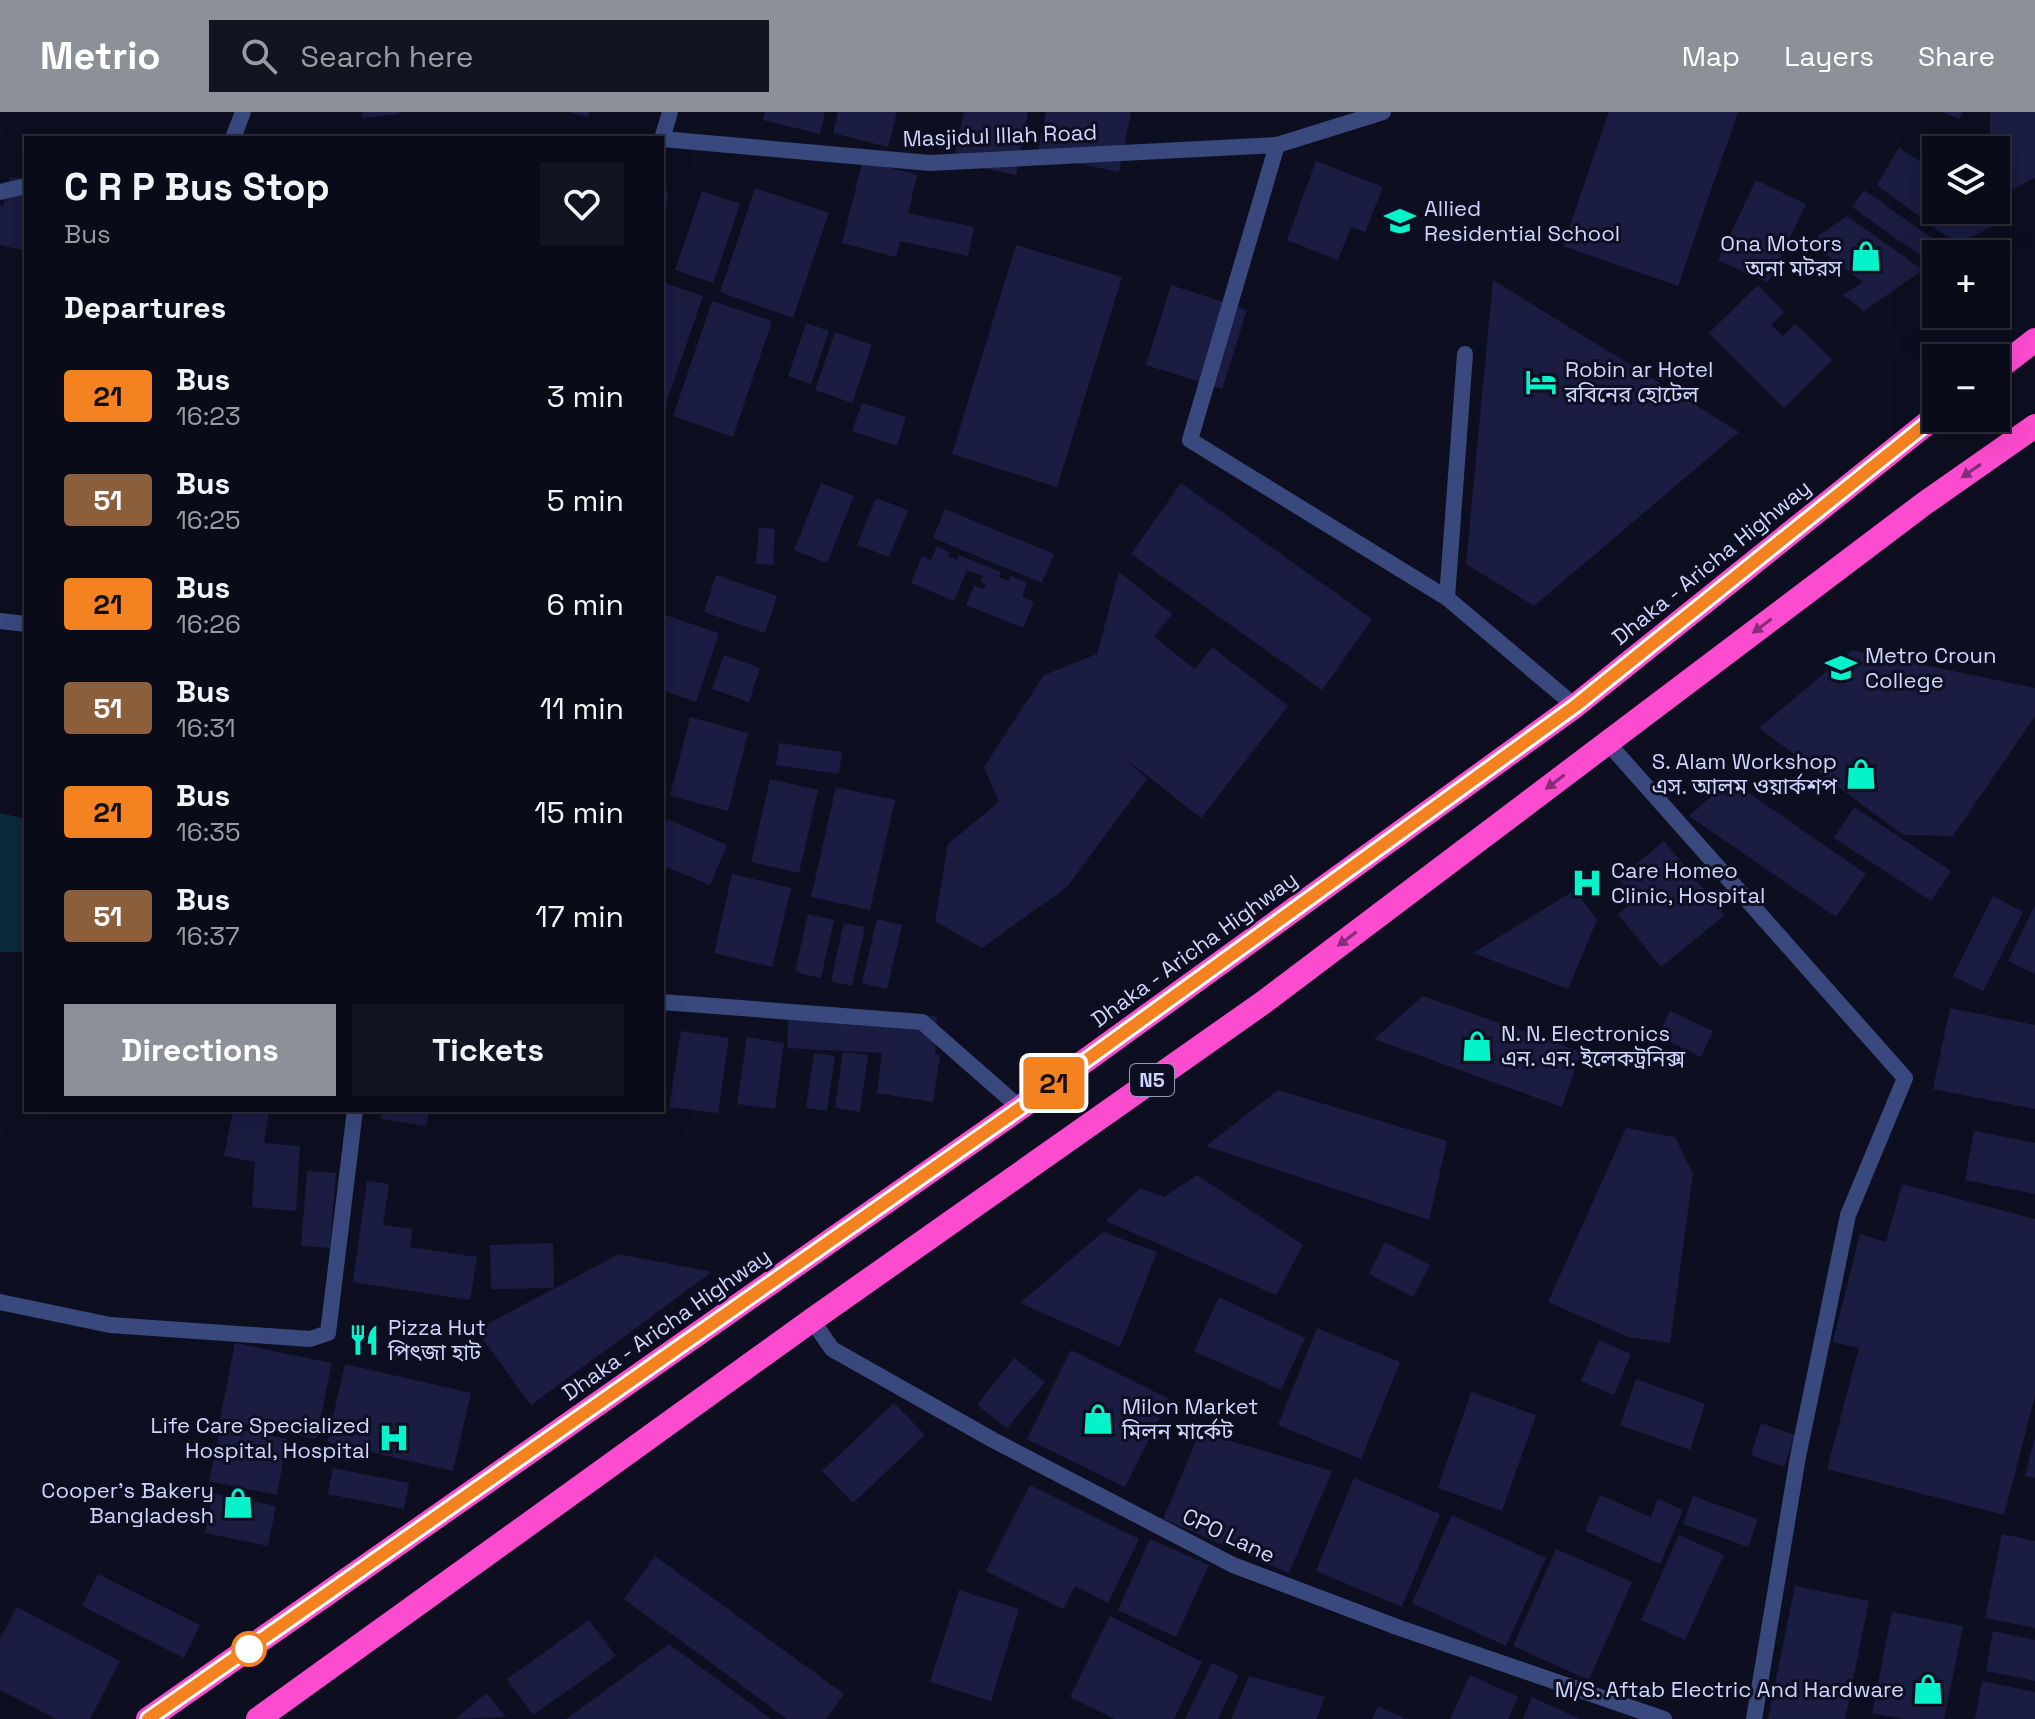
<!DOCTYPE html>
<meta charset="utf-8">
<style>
:root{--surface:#0a0b18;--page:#131421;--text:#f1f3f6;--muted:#999ba2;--line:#2a2b37;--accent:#8c9099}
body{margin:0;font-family:"Space Grotesk","Noto Sans Bengali",sans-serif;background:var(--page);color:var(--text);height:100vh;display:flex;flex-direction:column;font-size:30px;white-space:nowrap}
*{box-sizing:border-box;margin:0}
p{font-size:26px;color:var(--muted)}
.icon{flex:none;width:44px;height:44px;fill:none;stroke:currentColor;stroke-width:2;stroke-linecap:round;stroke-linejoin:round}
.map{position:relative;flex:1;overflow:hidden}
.details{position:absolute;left:24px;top:24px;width:640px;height:976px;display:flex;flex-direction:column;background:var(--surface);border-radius:0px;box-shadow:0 8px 32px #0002,0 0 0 2px var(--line)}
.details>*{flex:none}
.badge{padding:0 16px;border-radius:6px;font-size:28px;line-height:52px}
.buttons{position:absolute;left:1922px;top:24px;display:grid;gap:16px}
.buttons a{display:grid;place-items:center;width:88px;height:88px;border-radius:0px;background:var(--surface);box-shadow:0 8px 32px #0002,0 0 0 2px var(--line);font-size:40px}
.map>.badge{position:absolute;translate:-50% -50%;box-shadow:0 0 0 4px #fff}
h2{padding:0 40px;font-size:30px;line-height:72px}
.round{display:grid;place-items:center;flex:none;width:84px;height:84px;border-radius:0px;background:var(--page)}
.headline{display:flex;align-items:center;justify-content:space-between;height:136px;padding:0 40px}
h1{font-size:38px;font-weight:700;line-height:60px}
.cta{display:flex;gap:16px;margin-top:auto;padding:16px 40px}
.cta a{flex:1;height:92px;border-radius:0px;background:var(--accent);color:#fff;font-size:32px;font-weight:700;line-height:92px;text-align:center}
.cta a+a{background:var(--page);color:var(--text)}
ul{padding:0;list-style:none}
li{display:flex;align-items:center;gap:24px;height:104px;padding:0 40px}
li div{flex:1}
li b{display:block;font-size:30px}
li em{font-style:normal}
li .badge{min-width:88px;font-weight:700;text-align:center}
header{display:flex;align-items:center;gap:48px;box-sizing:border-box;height:112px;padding:0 40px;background:var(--accent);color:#fff}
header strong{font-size:38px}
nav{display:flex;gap:44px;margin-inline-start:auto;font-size:28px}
.search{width:560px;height:72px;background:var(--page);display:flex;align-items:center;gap:20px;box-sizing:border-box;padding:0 28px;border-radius:0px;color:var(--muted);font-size:30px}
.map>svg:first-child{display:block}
.water{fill:#0a2a3c}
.building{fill:#1a1c41}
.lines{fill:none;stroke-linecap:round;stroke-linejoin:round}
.lane{stroke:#39497e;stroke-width:16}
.street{stroke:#39497e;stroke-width:16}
.highway{stroke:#fc4bcf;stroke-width:24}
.oneway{fill:#842d78}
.line-casing{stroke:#fff;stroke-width:18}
.line{stroke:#f58220;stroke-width:12}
.stop-dot{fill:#fff;stroke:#f58220;stroke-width:4}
.labels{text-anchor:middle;stroke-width:6;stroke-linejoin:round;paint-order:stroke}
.shield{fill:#0d0f20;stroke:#939abb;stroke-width:2}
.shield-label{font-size:20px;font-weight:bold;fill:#cdd5fe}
.street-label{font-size:22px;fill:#cdd5fe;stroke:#0d0f20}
.poi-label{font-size:22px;fill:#cdd5fe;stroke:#0d0f20;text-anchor:start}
</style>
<header>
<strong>Metrio</strong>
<div class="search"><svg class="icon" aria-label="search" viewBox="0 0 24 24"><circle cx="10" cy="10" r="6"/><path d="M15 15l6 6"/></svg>Search here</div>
<nav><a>Map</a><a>Layers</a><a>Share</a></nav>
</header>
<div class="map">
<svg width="2035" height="1607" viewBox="0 0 2035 1607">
<rect width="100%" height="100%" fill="#0d0f20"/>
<polygon class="water" points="0,701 26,707 26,840 0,840"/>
<g class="building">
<polygon points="363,0 399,0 399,2 362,6"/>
<polygon points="568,0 589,0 589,5"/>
<polygon points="765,0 825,0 820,22 763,8"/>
<polygon points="838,0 897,0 888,35 833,21"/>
<polygon points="964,0 1028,0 1016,63 953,50"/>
<polygon points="1046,0 1131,0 1119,60 1037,43"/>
<polygon points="1609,0 1738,0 1678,174 1563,134"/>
<polygon points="1942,0 1963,0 1959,7"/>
<polygon points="1990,0 2035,0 2035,66 1996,86 1996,38 1990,38"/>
<polygon points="1899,35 1936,61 1936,98 1988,98 2003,109 1957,132 1877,73"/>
<polygon points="863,48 917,63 908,101 974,115 968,144 900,129 896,145 842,131"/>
<polygon points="1316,49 1383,75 1365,120 1351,115 1338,148 1287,128"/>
<polygon points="10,65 26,68 26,120 22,138 0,133 0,93 3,94"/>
<polygon points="1756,68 1806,92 1768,171 1718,148"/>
<polygon points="755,76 829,101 793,206 720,180"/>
<polygon points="1864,78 1950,139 1948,142 1936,142 1936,155 1852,95"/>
<polygon points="662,79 668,79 664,111 662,111"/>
<polygon points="702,79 740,92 713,171 675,158"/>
<polygon points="1847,104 1923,158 1864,199 1843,183 1863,170 1809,130"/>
<polygon points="1016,133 1122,165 1057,375 952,342"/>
<polygon points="1493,168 1739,320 1534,494 1466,452"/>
<polygon points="662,170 703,184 663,301 662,301"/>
<polygon points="1171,173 1247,198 1222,277 1146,253"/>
<polygon points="1758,173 1784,200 1771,213 1783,224 1795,211 1832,248 1784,296 1709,221"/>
<polygon points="712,189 772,209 733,325 673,304"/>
<polygon points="806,211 829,219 811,272 788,264"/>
<polygon points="835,220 872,233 852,291 815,278"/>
<polygon points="862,291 906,305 897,334 852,319"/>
<polygon points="821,371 854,384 827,451 794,438"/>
<polygon points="1181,371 1372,507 1322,578 1131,442"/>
<polygon points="876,386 908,398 889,445 857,433"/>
<polygon points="945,397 1054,442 1042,471 933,426"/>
<polygon points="759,415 775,417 773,453 756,452"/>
<polygon points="937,434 949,440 948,444 957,448 959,443 1001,460 999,465 1009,469 1011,464 1027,471 1022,484 1034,490 1023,516 966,493 974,473 983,477 986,472 980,470 983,464 967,458 954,489 911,471 922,444 931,448"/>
<polygon points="1119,460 1172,502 1154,525 1195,557 1212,535 1288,594 1201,706 1122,644 1147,667 1067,775 982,836 935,809 948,732 999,690 984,655 1044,563 1097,542"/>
<polygon points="716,463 777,484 765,521 704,500"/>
<polygon points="662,502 719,521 696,590 662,578"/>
<polygon points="1852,538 2035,576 2035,604 1953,724 1903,723 1759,616"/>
<polygon points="724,543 760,556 749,590 712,577"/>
<polygon points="690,605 748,621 728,699 670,684"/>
<polygon points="779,631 842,640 839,662 776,653"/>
<polygon points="770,667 818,678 799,761 751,750"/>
<polygon points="1730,668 1866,762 1836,805 1689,704"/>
<polygon points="836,675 895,688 870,798 811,785"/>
<polygon points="1854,695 1951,759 1931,789 1834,726"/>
<polygon points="668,707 727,733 710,773 662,753 662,722"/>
<polygon points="1664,729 1725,803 1661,855 1618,802 1635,788 1618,767"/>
<polygon points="732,762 791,776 772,855 714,841"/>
<polygon points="1575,778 1597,808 1568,877 1473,841"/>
<polygon points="1993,784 2023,800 1983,879 1953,864"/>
<polygon points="2035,793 2035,862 2008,849"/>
<polygon points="808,802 834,808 821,866 795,860"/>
<polygon points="877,807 902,813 887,877 862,871"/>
<polygon points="844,811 865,815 852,874 831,869"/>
<polygon points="1423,884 1581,940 1562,995 1374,927"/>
<polygon points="789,895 937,904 935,942 940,943 933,990 877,981 882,941 787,936"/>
<polygon points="1950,896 2035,913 2035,997 1933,977"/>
<polygon points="1670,899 1713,919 1701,945 1658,924"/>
<polygon points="681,919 729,926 718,1001 669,995"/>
<polygon points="747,925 784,931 775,997 737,992"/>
<polygon points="843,940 868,943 860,1000 835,996"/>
<polygon points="814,941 835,944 827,999 806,996"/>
<polygon points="1278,978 1447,1029 1429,1108 1206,1034"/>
<polygon points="233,998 269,1002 264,1031 300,1034 296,1099 252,1095 255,1050 224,1044"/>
<polygon points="382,998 429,998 426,1014 381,1007"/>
<polygon points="1626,1016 1675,1025 1693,1062 1670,1231 1628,1225 1548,1190"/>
<polygon points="1974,1019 2035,1031 2035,1082 1965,1068"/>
<polygon points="307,1059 336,1061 330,1136 301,1134"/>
<polygon points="1197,1063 1303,1133 1276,1183 1106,1109 1140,1076 1164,1085"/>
<polygon points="367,1069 389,1072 383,1113 412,1117 410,1135 477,1145 470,1188 353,1170"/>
<polygon points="1902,1072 2035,1107 2035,1284 2004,1403 1827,1357 1859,1236 1833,1230 1860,1122 1886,1130"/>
<polygon points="1103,1120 1157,1140 1120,1235 1020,1191"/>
<polygon points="1385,1130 1430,1153 1413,1185 1369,1162"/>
<polygon points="553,1131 554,1176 491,1177 490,1133"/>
<polygon points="619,1142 712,1160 531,1293 476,1218"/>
<polygon points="1219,1185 1305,1226 1281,1278 1194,1239"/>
<polygon points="1317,1216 1400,1250 1361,1347 1278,1313"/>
<polygon points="1599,1228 1631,1242 1614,1283 1581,1269"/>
<polygon points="235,1231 332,1251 316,1327 220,1307"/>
<polygon points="1071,1238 1169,1287 1125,1375 1027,1327"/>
<polygon points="1014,1246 1045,1270 1007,1316 977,1293"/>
<polygon points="345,1252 471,1281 453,1359 327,1330"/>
<polygon points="1636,1267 1705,1292 1690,1338 1620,1313"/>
<polygon points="1471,1280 1536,1303 1502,1399 1438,1376"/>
<polygon points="894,1291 925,1323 853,1391 822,1359"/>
<polygon points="1761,1311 1795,1323 1784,1355 1751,1343"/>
<polygon points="221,1314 287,1327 277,1383 209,1369"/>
<polygon points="1200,1320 1332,1359 1289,1461 1163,1407"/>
<polygon points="2034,1328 2035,1328 2035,1366 2025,1364"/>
<polygon points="333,1356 409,1371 404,1397 328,1382"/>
<polygon points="1354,1366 1440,1402 1402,1495 1316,1459"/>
<polygon points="1030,1373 1139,1427 1108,1491 1075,1474 1063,1497 986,1459"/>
<polygon points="213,1381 276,1394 268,1434 205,1421"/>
<polygon points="1600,1383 1651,1405 1658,1387 1683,1398 1660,1452 1585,1419"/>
<polygon points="1693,1384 1758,1407 1748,1435 1683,1412"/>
<polygon points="1452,1403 1546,1446 1506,1534 1412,1491"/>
<polygon points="2002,1422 2035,1429 2035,1516 1985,1506"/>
<polygon points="1679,1423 1724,1443 1685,1528 1641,1508"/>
<polygon points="1150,1427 1209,1453 1176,1525 1118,1498"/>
<polygon points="1556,1437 1632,1470 1589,1568 1513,1534"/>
<polygon points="655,1444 844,1582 826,1607 787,1607 624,1487"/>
<polygon points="98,1462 200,1513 184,1546 82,1494"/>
<polygon points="1795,1474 1869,1489 1845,1607 1768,1607"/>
<polygon points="959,1478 1019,1497 991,1589 930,1570"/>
<polygon points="17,1495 120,1549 90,1607 56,1607 0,1578 0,1527"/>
<polygon points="1892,1500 1963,1514 1944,1607 1904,1607 1872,1601"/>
<polygon points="1110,1504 1202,1550 1174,1607 1115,1607 1070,1585"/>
<polygon points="589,1508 616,1544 533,1603 507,1567"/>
<polygon points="1993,1519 2035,1528 2035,1569 1986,1559"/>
<polygon points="669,1532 771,1607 566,1607"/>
<polygon points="1212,1551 1239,1563 1218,1607 1185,1607"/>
<polygon points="1470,1563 1518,1585 1508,1607 1450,1607"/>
<polygon points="1249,1564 1325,1585 1316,1607 1231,1607"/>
<polygon points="1982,1569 2035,1580 2035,1607 1975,1607"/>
<polygon points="486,1581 506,1605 456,1607"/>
<polygon points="1532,1585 1580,1607 1523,1607"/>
<polygon points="1378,1594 1406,1607 1372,1607"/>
</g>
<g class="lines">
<g class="lane">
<polyline points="1277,33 1190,328 1447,486"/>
<polyline points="1465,242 1447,486 1575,594"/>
</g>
<g class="street">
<polyline points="233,26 243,0"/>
<polyline points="662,27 930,51 1277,33 1383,0"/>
<polyline points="662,27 670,0"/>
<polyline points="0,80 26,74"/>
<polyline points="0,509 26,512"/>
<polyline points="1607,630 1905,966 1848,1103 1798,1345 1754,1607"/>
<polyline points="662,890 922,910 1020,996"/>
<polyline points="0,1190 110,1213 310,1227 328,1221 355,998"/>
<polyline points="812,1208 832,1237 993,1328 1233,1453 1397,1515 1664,1607"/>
</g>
<g class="highway">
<polyline points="1996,258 2035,228"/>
<polyline points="148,1607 1020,996 1575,594 1936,304"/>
<polyline points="258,1607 812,1208 1264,890 1925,391 2035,314"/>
</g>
</g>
<defs><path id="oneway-solid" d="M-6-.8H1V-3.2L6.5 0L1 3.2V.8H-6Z" transform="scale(2)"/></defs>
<g class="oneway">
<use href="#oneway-solid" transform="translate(1971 359) rotate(145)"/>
<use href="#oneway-solid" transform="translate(1762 514) rotate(143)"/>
<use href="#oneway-solid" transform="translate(1555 670) rotate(143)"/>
<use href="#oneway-solid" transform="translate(1347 827) rotate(143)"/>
</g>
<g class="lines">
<defs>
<polyline id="line" points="148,1607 1020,996 1575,594 1936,304"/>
</defs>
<use href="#line" class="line-casing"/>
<use href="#line" class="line"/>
</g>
<defs>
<symbol id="school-bare" viewBox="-9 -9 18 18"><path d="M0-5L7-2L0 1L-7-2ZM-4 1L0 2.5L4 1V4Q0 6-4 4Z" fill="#05f3cb" stroke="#0d0f20" stroke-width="2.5" paint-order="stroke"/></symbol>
<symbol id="shop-bare" viewBox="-9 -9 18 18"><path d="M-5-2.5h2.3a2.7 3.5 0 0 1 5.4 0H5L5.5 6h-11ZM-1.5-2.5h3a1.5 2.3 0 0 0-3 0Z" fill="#05f3cb" stroke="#0d0f20" stroke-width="2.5" paint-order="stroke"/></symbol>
<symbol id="hotel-bare" viewBox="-9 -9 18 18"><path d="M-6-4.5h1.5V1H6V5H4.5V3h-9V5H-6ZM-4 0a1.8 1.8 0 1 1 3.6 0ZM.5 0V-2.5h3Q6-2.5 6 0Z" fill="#05f3cb" stroke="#0d0f20" stroke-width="2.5" paint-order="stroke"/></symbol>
<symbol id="hospital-bare" viewBox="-9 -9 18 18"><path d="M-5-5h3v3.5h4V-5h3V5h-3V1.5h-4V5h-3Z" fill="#05f3cb" stroke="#0d0f20" stroke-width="2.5" paint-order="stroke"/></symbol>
<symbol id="restaurant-bare" viewBox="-9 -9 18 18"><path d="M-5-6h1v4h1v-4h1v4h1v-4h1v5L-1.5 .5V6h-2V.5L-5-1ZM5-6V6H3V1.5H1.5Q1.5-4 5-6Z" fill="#05f3cb" stroke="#0d0f20" stroke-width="2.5" paint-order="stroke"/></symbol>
</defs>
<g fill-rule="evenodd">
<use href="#school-bare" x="1378" y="87" width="44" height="44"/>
<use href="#shop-bare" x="1844" y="122" width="44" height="44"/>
<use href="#hotel-bare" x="1519" y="248" width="44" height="44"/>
<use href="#school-bare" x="1819" y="534" width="44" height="44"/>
<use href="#shop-bare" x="1839" y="640" width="44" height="44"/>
<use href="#hospital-bare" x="1565" y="749" width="44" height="44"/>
<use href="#shop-bare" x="1455" y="912" width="44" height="44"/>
<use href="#restaurant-bare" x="342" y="1206" width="44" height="44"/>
<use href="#shop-bare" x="1076" y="1285" width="44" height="44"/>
<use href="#hospital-bare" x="372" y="1304" width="44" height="44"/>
<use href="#shop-bare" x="216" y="1369" width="44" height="44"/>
<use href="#shop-bare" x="1906" y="1555" width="44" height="44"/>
</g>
<circle class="stop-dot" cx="249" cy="1537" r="16"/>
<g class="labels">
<rect class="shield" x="1130" y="952" width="44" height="32" rx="6"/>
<g class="shield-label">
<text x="1152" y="975">N5</text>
</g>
<g class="street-label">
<text transform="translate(1000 23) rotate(-2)" y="8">Masjidul Illah Road</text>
<text transform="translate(1711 450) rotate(-39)" y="8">Dhaka - Aricha Highway</text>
<text transform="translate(1194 837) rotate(-36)" y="8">Dhaka - Aricha Highway</text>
<text transform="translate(666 1212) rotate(-35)" y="8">Dhaka - Aricha Highway</text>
<text transform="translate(1229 1423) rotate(25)" y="8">CPO Lane</text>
</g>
<g class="poi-label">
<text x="1424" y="104">Allied<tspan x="1424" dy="25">Residential School</tspan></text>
<text x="1842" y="139" text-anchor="end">Ona Motors<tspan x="1842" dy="25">অনা মটরস</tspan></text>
<text x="1565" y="265">Robin ar Hotel<tspan x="1565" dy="25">রবিনের হোটেল</tspan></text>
<text x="1865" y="551">Metro Croun<tspan x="1865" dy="25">College</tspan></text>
<text x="1837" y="657" text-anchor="end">S. Alam Workshop<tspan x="1837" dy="25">এস. আলম ওয়ার্কশপ</tspan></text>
<text x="1611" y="766">Care Homeo<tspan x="1611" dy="25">Clinic, Hospital</tspan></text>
<text x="1501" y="929">N. N. Electronics<tspan x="1501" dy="25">এন. এন. ইলেকট্রনিক্স</tspan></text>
<text x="388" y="1223">Pizza Hut<tspan x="388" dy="25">পিৎজা হাট</tspan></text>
<text x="1122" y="1302">Milon Market<tspan x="1122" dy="25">মিলন মার্কেট</tspan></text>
<text x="370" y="1321" text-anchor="end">Life Care Specialized<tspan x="370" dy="25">Hospital, Hospital</tspan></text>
<text x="214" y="1386" text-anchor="end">Cooper's Bakery<tspan x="214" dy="25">Bangladesh</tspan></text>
<text x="1904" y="1585" text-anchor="end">M/S. Aftab Electric And Hardware</text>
</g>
</g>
</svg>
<div class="buttons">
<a><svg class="icon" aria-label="layers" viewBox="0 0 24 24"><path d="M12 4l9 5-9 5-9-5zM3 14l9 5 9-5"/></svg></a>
<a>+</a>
<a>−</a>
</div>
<b class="badge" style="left:1054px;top:971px;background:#f58220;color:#111">21</b>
<section class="details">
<div class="headline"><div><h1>C R P Bus Stop</h1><p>Bus</p></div><a class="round"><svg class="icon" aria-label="heart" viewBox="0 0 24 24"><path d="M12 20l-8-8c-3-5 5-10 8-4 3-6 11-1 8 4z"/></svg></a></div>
<h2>Departures</h2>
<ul>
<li><span class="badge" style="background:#f58220;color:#111">21</span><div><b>Bus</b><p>16:23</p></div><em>3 min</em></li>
<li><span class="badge" style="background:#8b5e3c;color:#fff">51</span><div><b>Bus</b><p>16:25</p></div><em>5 min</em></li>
<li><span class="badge" style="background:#f58220;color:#111">21</span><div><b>Bus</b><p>16:26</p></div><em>6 min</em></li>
<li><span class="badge" style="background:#8b5e3c;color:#fff">51</span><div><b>Bus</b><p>16:31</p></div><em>11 min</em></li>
<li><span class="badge" style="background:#f58220;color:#111">21</span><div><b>Bus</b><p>16:35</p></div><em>15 min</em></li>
<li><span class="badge" style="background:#8b5e3c;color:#fff">51</span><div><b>Bus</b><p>16:37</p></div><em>17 min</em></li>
</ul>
<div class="cta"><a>Directions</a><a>Tickets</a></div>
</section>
</div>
